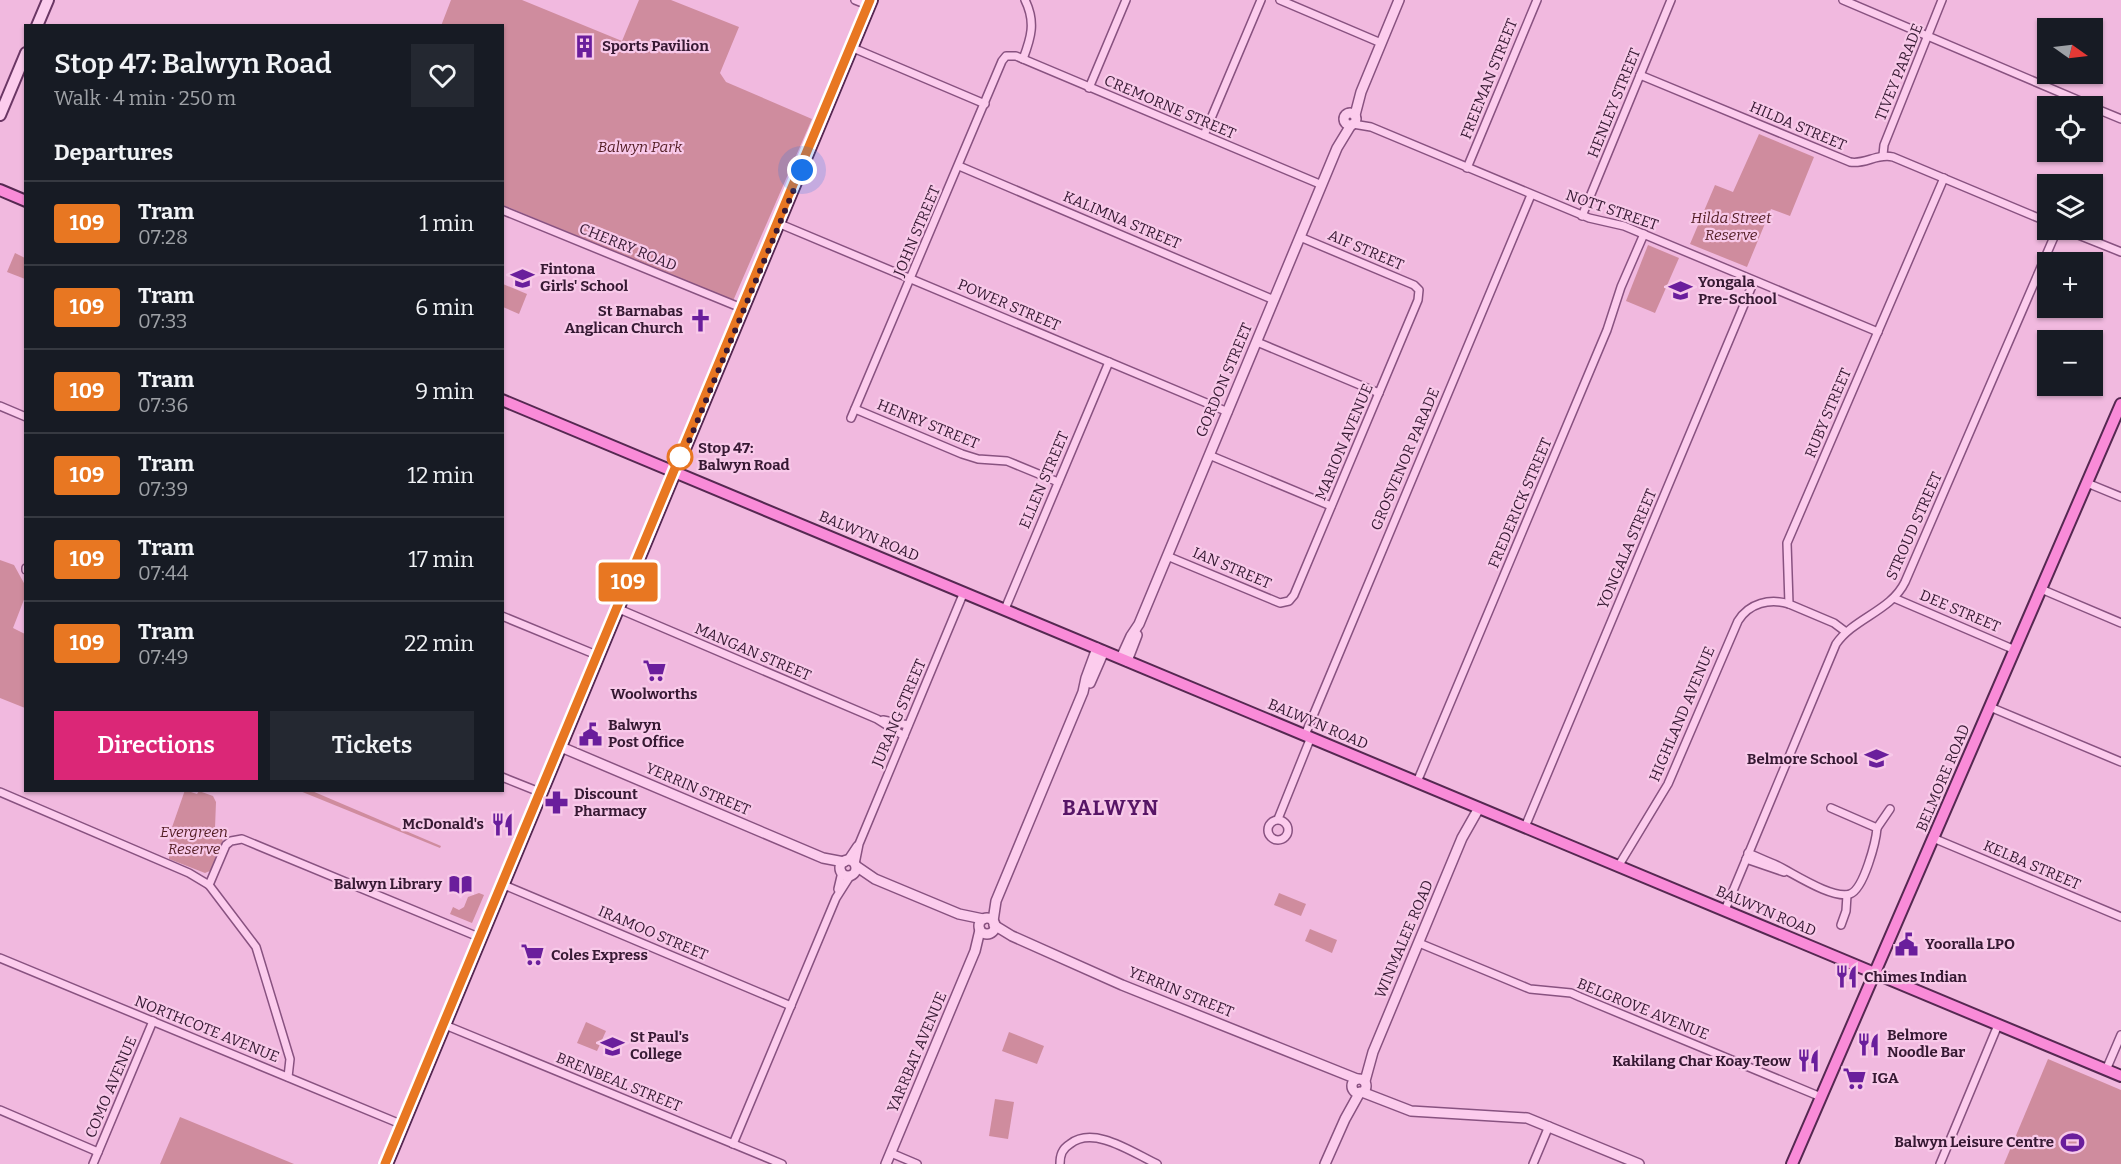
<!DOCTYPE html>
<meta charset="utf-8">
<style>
:root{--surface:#171b24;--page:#242831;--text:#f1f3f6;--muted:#9ea1a6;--line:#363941;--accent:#db2777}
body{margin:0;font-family:Bitter,serif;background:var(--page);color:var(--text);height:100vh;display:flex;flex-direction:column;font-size:22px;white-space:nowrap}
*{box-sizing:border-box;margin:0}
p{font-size:20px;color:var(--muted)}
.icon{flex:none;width:33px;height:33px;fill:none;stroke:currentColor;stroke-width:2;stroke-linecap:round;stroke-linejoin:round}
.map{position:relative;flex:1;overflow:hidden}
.panel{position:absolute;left:24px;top:24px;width:480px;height:768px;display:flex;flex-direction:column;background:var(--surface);border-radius:0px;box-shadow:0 2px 4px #0004}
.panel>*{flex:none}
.badge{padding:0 12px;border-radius:4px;font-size:21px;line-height:39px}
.needle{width:39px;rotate:104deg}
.controls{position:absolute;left:2037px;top:18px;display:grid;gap:12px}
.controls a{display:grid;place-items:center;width:66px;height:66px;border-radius:0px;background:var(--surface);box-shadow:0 2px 4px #0004;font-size:30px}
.you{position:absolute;width:30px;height:30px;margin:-15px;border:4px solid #fff;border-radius:50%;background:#1a73e8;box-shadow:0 0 0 9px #1a73e833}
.map>.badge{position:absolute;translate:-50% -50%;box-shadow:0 0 0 3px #fff}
h2{padding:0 30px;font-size:22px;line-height:54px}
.round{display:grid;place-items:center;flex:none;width:63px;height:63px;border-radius:0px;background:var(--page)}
.summary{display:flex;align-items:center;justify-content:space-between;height:102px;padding:0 30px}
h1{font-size:28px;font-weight:600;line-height:45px}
.button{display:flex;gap:12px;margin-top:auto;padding:12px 30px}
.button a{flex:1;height:69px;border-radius:0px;background:var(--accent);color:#fff;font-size:24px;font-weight:600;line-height:69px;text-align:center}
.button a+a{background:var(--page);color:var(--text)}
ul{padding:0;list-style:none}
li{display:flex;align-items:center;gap:18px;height:84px;padding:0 30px;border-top:2px solid var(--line)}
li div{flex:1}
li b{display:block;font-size:22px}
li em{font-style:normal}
li .badge{min-width:66px;font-weight:700;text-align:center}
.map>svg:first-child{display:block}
.green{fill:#cf8c9e}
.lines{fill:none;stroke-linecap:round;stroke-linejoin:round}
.minor-casing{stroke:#885280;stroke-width:10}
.tertiary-casing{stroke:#885280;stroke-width:12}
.secondary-casing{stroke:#6a3664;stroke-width:14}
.primary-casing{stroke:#552851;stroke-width:14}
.minor{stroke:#fccced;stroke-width:7}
.tertiary{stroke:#fccced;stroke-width:9}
.secondary{stroke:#fccced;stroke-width:10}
.primary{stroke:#f98bd8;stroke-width:10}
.tram{stroke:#361933;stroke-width:1.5}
.line-casing{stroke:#fff;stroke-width:14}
.line{stroke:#e87722;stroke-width:9}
.walk{stroke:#361933;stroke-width:6;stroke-dasharray:0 10.8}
.stop-dot{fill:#fff;stroke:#e87722;stroke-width:3}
.labels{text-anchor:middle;stroke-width:4.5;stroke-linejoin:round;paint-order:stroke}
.poi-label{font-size:15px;font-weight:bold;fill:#361933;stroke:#f8c9e9;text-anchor:start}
.street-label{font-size:15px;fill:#361933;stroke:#f8c9e9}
.park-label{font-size:15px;font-style:italic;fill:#541e25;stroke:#f8c9e9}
.stop-label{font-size:15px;font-weight:bold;fill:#361933;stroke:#f8c9e9;text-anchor:start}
.district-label{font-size:21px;font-weight:bold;letter-spacing:1.5px;fill:#571566;stroke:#f8c9e9}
</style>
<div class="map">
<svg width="2121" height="1164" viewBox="0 0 2121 1164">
<rect width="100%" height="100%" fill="#f1b9df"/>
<g class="green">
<polygon points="451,0 522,0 622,41 639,0 671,0 739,27 720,73 726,82 812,119 733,301 503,205 502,26 441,26"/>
<polygon points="1759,134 1814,157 1790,216 1771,209 1747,267 1690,244 1715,185 1733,192"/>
<polygon points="1648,245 1679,258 1655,313 1626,301"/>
<polygon points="15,253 25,258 25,279 7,272"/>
<polygon points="503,284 527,294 519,314 503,307"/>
<polygon points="0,560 14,565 25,585 25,597 13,628 25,634 25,708 0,698"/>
<polygon points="185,790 197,794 199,791 213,796 216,802 215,828 223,841 210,871 205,873 169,859 170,833"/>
<polygon points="300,791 312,791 441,846 440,848"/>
<polygon points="479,893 484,895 472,923 450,914 453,907 459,910 464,907 468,897"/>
<polygon points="1279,893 1306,904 1301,916 1274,905"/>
<polygon points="1310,929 1337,940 1332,953 1305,941"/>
<polygon points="586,1022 606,1031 597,1051 577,1043"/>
<polygon points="1009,1032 1044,1046 1037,1064 1002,1051"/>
<polygon points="2048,1059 2121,1090 2121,1164 2004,1164"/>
<polygon points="995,1099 1014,1102 1008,1139 989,1136"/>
<polygon points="180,1117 294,1164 160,1164"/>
</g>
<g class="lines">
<defs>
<g id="minor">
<polyline points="855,0 870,6"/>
<polyline points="1280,0 1381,43"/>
<polyline points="1843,0 2092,106"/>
<polyline points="853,48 985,104"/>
<path d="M1023 59C1031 38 1036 22 1025 0"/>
<path d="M1640 75 1850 162C1865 165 1877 153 1893 157L2048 222"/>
<polyline points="1089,88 1126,0"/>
<polyline points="2092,107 2121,119"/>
<polyline points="1353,124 1371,127 1589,218 1624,226 1878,332"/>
<polyline points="1204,135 1261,0"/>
<polyline points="1883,155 1884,145 1942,0"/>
<polyline points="959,166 1274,300"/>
<polyline points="1467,168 1537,0"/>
<polyline points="502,210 744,309"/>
<polyline points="1582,216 1671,0"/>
<polyline points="780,224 1228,412"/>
<polyline points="2066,230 2121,252"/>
<polyline points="1257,342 1379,393"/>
<polyline points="0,406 26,417"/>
<polyline points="855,409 962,454 978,459 1007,461 1058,482"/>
<polyline points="851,418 1002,61 1006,56 1016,56 1322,185"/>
<polyline points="1209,455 1331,506"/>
<polyline points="2087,483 2121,497"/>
<polyline points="1167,556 1280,603 1289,601 1294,595 1418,300 1419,290 1414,285 1300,237"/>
<polyline points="26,568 26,570"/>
<polyline points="2041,589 2121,623"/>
<polyline points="1894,598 2015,650"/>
<polyline points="619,609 877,719 904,736"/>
<polyline points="1005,609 1109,362"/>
<polyline points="502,616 599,656"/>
<polyline points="1846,632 1834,623 1789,604 1787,543 1944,178"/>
<polyline points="1990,707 2121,762"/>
<polyline points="883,720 908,725"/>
<polyline points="1305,735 1531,195"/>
<polyline points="502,777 542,793"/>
<polyline points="1417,782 1607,330 1621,287 1644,234"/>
<polyline points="0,792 189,873 209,885 226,845 231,841 242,839 481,938"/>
<polyline points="1278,819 1311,737"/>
<circle cx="1278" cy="830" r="10"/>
<polyline points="1525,827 1754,281"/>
<polyline points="1877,828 1890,809"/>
<polyline points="1933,838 2121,917"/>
<path d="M1748 853C1757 857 1765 860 1774 864 1790 871 1832 900 1850 894 1864 889 1876 841 1877 828L1831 808"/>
<polyline points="1746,859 1784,872"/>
<polyline points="847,861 857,846"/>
<polyline points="855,864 859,844 964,592"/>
<path d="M1619 865 1668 784 1738 621C1749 603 1770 598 1789 604"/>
<polyline points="209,885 256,947 290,1059 288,1077"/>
<polyline points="504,885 791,1006"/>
<polyline points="838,889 842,872"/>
<path d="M1725 910 1836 644C1854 618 1891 611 1905 582L2057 230"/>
<polyline points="1841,925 1846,911 1847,895"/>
<polyline points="1419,943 1530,989 1571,993 1580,997 1821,1097"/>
<polyline points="0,958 403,1125"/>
<polyline points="445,1025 782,1164"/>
<polyline points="2106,1070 2121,1035"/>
<polyline points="0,1110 98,1152"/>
<polyline points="733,1144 836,898 850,876"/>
<polyline points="891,1153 917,1164"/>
<polyline points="93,1164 153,1021"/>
<path d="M1060 1164C1060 1155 1062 1149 1070 1144 1094 1125 1133 1153 1157 1164"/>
<polyline points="1533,1164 1549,1126"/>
<polyline points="1940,1164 1998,1025"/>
</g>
<g id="tertiary">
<circle cx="1350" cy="119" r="6"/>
<polyline points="1355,115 1361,92 1399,0"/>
<polyline points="1121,658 1131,636 1139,624 1337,148 1351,125"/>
<polyline points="1127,661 1137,635"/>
<polyline points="1090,683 1104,651"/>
<polyline points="561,747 823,858 844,862"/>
<circle cx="848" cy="868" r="8"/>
<polyline points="856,866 875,879 959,914 983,919"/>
<circle cx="987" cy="926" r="8"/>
<polyline points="993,921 996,901 1083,692 1086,678 1097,648"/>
<polyline points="994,925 1012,936 1122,985 1357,1079"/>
<circle cx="1359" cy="1086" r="7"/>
<polyline points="1365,1081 1373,1052 1462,838 1479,808"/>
<polyline points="1362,1092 1411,1111 1527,1118 1639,1164"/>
<polyline points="886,1164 975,951 980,930"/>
<polyline points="1325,1164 1345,1119 1360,1092"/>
</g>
<g id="secondary">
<polyline points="37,26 48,0"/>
<polyline points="0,115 26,53"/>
</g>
<g id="primary">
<polyline points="0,190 26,201"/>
<polyline points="502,400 2121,1076"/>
<polyline points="387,1164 872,0"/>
<polyline points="1792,1164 2121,404"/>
</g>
</defs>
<use href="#minor" class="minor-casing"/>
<use href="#tertiary" class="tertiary-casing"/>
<use href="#secondary" class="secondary-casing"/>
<use href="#primary" class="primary-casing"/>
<use href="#minor" class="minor"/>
<use href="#tertiary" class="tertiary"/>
<use href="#secondary" class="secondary"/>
<use href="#primary" class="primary"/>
<polyline class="tram" points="385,1164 870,0"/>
</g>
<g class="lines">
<defs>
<polyline id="line" points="385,1164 870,0"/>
</defs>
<use href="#line" class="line-casing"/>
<use href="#line" class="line"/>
<polyline class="walk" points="680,457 682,458 802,170"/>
</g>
<defs>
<symbol id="building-bare" viewBox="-9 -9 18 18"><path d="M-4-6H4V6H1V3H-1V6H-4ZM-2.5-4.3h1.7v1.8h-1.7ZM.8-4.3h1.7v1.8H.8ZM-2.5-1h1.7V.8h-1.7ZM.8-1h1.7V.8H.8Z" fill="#6a1e9c" stroke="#f8c9e9" stroke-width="2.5" paint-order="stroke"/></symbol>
<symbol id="school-bare" viewBox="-9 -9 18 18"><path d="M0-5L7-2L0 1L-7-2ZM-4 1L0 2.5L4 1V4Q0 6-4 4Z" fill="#6a1e9c" stroke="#f8c9e9" stroke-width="2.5" paint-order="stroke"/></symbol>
<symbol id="church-bare" viewBox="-9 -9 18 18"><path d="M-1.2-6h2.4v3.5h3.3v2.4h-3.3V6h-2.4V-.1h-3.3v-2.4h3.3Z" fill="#6a1e9c" stroke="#f8c9e9" stroke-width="2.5" paint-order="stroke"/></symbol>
<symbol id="supermarket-bare" viewBox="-9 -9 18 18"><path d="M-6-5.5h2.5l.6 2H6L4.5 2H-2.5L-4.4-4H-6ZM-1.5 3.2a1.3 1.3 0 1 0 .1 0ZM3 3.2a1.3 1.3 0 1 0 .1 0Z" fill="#6a1e9c" stroke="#f8c9e9" stroke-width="2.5" paint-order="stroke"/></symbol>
<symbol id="civic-bare" viewBox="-9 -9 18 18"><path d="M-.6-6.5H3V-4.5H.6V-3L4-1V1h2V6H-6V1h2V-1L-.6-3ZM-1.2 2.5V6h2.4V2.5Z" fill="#6a1e9c" stroke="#f8c9e9" stroke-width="2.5" paint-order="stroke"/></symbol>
<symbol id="pharmacy-bare" viewBox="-9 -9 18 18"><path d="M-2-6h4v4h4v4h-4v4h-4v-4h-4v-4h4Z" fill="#6a1e9c" stroke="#f8c9e9" stroke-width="2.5" paint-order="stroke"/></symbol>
<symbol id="restaurant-bare" viewBox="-9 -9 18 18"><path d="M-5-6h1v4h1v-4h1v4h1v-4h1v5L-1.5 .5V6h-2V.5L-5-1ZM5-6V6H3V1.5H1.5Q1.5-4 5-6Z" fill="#6a1e9c" stroke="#f8c9e9" stroke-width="2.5" paint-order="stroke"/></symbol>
<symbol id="library-bare" viewBox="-9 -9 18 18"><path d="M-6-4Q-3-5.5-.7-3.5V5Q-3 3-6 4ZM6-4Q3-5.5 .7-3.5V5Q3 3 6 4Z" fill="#6a1e9c" stroke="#f8c9e9" stroke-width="2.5" paint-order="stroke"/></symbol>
<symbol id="stadium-bare" viewBox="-9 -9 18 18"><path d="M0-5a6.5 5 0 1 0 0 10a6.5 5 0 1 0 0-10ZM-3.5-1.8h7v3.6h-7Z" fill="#6a1e9c" stroke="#f8c9e9" stroke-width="2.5" paint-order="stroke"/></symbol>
</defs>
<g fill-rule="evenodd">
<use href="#building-bare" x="568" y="30" width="33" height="33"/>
<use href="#school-bare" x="506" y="262" width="33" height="33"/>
<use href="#school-bare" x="1664" y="274" width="33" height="33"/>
<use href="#church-bare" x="684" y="304" width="33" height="33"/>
<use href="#supermarket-bare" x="638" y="654" width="33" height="33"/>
<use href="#civic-bare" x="574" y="718" width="33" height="33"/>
<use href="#school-bare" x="1860" y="742" width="33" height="33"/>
<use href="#pharmacy-bare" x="540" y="786" width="33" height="33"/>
<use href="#restaurant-bare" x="486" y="808" width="33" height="33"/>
<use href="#library-bare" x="444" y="868" width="33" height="33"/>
<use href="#civic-bare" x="1890" y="928" width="33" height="33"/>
<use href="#supermarket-bare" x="516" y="938" width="33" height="33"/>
<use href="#restaurant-bare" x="1830" y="960" width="33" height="33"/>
<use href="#restaurant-bare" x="1852" y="1028" width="33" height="33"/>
<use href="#school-bare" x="596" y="1030" width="33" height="33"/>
<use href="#restaurant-bare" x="1792" y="1044" width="33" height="33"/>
<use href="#supermarket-bare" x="1838" y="1062" width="33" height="33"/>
<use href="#stadium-bare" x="2056" y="1126" width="33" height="33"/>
</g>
<circle class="stop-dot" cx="680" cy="457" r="12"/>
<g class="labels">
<g class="poi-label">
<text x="602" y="51">Sports Pavilion</text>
<text x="540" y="274">Fintona<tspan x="540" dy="17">Girls' School</tspan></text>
<text x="1698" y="287">Yongala<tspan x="1698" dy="17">Pre-School</tspan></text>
<text x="683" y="316" text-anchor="end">St Barnabas<tspan x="683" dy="17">Anglican Church</tspan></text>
<text x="654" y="699" text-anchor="middle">Woolworths</text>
<text x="608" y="730">Balwyn<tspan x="608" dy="17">Post Office</tspan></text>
<text x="1858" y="764" text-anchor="end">Belmore School</text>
<text x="574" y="799">Discount<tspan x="574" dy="17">Pharmacy</tspan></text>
<text x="484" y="829" text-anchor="end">McDonald's</text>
<text x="442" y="889" text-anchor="end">Balwyn Library</text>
<text x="1925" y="949">Yooralla LPO</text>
<text x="551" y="960">Coles Express</text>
<text x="1864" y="982">Chimes Indian</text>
<text x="1887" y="1040">Belmore<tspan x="1887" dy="17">Noodle Bar</tspan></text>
<text x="630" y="1042">St Paul's<tspan x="630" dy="17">College</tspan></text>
<text x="1791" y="1066" text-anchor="end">Kakilang Char Koay Teow</text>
<text x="1872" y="1083">IGA</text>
<text x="2054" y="1147" text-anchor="end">Balwyn Leisure Centre</text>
</g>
<g class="street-label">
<text transform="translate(1899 72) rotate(-68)" y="5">TIVEY PARADE</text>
<text transform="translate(1489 79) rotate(-68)" y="5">FREEMAN STREET</text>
<text transform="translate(1614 103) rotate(-68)" y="5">HENLEY STREET</text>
<text transform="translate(1170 107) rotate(23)" y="5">CREMORNE STREET</text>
<text transform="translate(1798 126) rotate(23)" y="5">HILDA STREET</text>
<text transform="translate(1612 210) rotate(19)" y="5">NOTT STREET</text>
<text transform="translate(1122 220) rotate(23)" y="5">KALIMNA STREET</text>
<text transform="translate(917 231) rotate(-67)" y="5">JOHN STREET</text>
<text transform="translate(628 247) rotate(22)" y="5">CHERRY ROAD</text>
<text transform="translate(1366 250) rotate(23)" y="5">AIF STREET</text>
<text transform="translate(1009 305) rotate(23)" y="5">POWER STREET</text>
<text transform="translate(1224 380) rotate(-67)" y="5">GORDON STREET</text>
<text transform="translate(1828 413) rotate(-67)" y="5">RUBY STREET</text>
<text transform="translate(928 424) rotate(22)" y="5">HENRY STREET</text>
<text transform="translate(1344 442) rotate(-67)" y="5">MARION AVENUE</text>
<text transform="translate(1405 459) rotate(-67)" y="5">GROSVENOR PARADE</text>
<text transform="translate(1044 480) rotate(-67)" y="5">ELLEN STREET</text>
<text transform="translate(1520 503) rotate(-67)" y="5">FREDERICK STREET</text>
<text transform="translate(1914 526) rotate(-66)" y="5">STROUD STREET</text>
<text transform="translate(869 536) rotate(23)" y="5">BALWYN ROAD</text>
<text transform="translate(1627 549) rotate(-67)" y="5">YONGALA STREET</text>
<text transform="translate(1232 568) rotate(23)" y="5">IAN STREET</text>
<text transform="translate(1960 611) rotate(23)" y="5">DEE STREET</text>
<text transform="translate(753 652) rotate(23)" y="5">MANGAN STREET</text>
<text transform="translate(899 713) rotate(-67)" y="5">JURANG STREET</text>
<text transform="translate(1682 714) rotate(-67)" y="5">HIGHLAND AVENUE</text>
<text transform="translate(1318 724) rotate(23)" y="5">BALWYN ROAD</text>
<text transform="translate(1943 778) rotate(-67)" y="5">BELMORE ROAD</text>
<text transform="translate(698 789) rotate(23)" y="5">YERRIN STREET</text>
<text transform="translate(2032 865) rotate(23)" y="5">KELBA STREET</text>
<text transform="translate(1766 911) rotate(23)" y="5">BALWYN ROAD</text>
<text transform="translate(653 933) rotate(23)" y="5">IRAMOO STREET</text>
<text transform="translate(1404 939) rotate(-67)" y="5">WINMALEE ROAD</text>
<text transform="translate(1181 992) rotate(22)" y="5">YERRIN STREET</text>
<text transform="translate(1643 1009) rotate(22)" y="5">BELGROVE AVENUE</text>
<text transform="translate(207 1029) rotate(22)" y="5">NORTHCOTE AVENUE</text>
<text transform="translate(917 1052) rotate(-67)" y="5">YARRBAT AVENUE</text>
<text transform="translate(619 1082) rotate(22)" y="5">BRENBEAL STREET</text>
<text transform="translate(111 1087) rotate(-67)" y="5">COMO AVENUE</text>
</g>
<g class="park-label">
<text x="640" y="152">Balwyn Park</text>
<text x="1731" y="223">Hilda Street<tspan x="1731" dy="17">Reserve</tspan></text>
<text x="194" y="837">Evergreen<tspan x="194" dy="17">Reserve</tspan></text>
</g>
<g class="stop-label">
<text x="698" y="453">Stop 47:<tspan x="698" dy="17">Balwyn Road</tspan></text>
</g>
<g class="district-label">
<text x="1111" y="815">BALWYN</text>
</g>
</g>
</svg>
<div class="controls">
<a><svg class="needle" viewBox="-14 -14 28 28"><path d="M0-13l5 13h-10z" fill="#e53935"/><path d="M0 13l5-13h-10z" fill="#9ea1a6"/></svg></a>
<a><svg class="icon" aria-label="locate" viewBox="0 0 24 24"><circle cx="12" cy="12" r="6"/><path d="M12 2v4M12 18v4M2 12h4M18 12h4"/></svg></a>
<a><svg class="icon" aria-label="layers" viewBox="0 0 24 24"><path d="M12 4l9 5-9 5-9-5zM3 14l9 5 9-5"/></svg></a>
<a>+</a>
<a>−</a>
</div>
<div class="you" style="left:802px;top:170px"></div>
<b class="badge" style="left:628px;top:582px;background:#e87722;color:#fff">109</b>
<section class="panel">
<div class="summary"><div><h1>Stop 47: Balwyn Road</h1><p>Walk · 4 min · 250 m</p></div><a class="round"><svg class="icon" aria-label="heart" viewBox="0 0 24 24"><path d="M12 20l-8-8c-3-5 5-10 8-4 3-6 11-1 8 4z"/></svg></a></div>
<h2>Departures</h2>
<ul>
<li><span class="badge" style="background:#e87722;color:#fff">109</span><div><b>Tram</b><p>07:28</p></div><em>1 min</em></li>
<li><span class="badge" style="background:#e87722;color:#fff">109</span><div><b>Tram</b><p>07:33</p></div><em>6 min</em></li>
<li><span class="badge" style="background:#e87722;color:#fff">109</span><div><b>Tram</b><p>07:36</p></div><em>9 min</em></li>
<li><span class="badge" style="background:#e87722;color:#fff">109</span><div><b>Tram</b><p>07:39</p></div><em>12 min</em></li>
<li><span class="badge" style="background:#e87722;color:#fff">109</span><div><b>Tram</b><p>07:44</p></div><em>17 min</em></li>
<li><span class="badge" style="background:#e87722;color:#fff">109</span><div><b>Tram</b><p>07:49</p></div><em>22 min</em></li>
</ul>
<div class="button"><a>Directions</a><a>Tickets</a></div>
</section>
</div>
